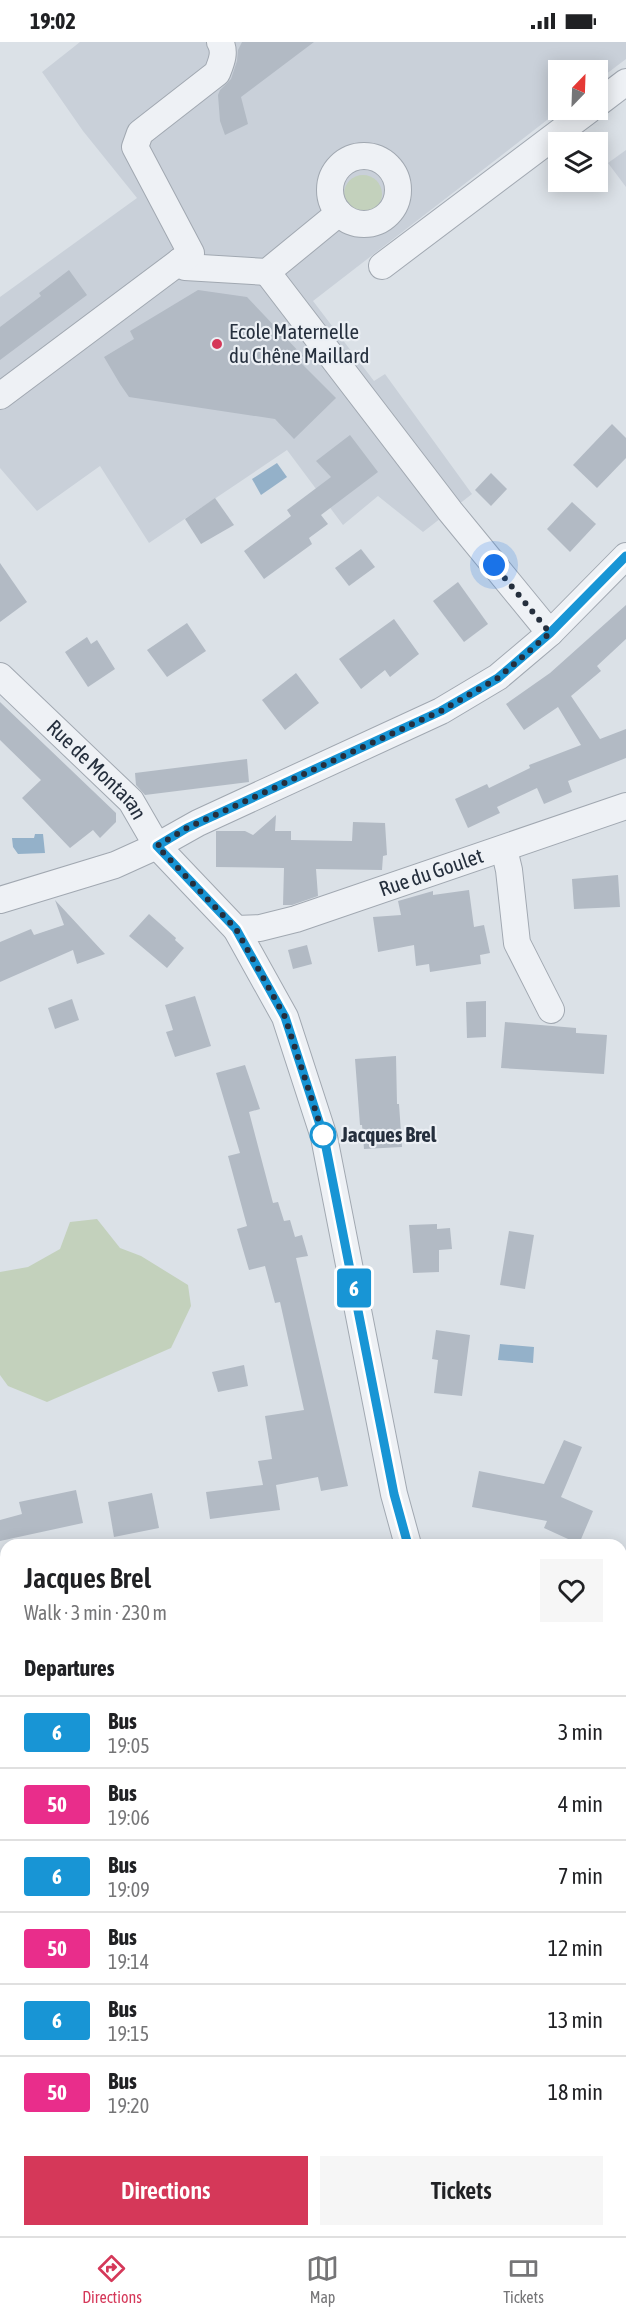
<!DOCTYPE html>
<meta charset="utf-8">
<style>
:root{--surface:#fff;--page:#f6f6f6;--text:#202124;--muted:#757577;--line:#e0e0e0;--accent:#d53859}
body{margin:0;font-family:"Asap Condensed",sans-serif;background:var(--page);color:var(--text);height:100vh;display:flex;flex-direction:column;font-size:22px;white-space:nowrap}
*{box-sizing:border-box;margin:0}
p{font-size:20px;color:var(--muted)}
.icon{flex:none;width:33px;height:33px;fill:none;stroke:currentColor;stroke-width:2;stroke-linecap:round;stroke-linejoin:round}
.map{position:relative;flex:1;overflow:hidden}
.drawer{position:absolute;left:0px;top:1497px;width:627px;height:698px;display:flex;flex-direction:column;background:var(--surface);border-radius:18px 18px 0 0;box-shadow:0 3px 15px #0003}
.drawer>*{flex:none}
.badge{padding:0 12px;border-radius:4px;font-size:21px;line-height:39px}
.needle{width:39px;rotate:23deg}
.controls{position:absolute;left:548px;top:18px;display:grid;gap:12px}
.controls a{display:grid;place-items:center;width:60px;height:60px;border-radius:0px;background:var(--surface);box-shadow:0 3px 15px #0003;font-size:30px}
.you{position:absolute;width:30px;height:30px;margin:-15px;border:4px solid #fff;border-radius:50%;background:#1a73e8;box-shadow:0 0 0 9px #1a73e833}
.map>.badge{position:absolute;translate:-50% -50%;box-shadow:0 0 0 3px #fff}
h2{padding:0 24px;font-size:22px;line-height:54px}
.round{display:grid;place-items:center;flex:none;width:63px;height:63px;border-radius:0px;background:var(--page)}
.headline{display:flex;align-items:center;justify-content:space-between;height:102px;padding:0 24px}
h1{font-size:28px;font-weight:600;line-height:45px}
.button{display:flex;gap:12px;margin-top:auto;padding:12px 24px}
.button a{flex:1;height:69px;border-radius:0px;background:var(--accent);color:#fff;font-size:24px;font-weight:600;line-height:69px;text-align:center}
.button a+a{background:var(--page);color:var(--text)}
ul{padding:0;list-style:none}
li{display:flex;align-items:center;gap:18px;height:72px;padding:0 24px;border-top:2px solid var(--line)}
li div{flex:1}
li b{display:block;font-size:22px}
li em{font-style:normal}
li .badge{min-width:66px;font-weight:700;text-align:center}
.status{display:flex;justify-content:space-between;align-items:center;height:42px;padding:0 30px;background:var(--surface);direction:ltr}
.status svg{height:16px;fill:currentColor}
.tab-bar{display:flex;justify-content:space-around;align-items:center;height:84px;border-top:2px solid var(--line);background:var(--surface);font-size:16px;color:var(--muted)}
.tab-bar a{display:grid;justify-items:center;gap:3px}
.tab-bar .on{color:var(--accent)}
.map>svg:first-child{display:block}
.built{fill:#c9d0d9}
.green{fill:#c3d1bc}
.water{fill:#94b1c9}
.building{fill:#b2bac4}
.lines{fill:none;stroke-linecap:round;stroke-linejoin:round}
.minor-casing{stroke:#a1a8b1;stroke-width:28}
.major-casing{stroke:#9aa6b3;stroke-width:35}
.path{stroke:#babfc5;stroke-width:4;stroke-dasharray:4.5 4.5;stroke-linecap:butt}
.minor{stroke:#eef1f5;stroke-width:26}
.major{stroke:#fff;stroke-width:33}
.rail-casing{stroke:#748191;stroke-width:7}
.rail{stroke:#ebeff4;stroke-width:4.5;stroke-dasharray:14;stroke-linecap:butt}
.line-casing{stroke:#fff;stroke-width:14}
.line{stroke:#1895d5;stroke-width:9}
.walk{stroke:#252f3d;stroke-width:6;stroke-dasharray:0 10.8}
.poi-dot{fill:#d53859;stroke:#ebeff4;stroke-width:2}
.stop-dot{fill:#fff;stroke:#1895d5;stroke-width:3}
.labels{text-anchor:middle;stroke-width:4.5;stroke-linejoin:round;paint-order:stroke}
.poi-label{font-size:21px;fill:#252f3d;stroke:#ebeff4;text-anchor:start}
.street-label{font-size:21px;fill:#252f3d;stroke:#ebeff4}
.stop-label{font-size:21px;font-weight:bold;fill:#252f3d;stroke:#ebeff4;text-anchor:start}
</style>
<div class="status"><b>19:02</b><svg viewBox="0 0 49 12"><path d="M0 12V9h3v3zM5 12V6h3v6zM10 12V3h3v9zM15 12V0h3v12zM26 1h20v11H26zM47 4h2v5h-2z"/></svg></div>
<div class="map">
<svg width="626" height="2194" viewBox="0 0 626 2194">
<rect width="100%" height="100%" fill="#dbe1e7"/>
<g class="built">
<polygon points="80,0 626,0 626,17 597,39 597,28 558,28 558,68 560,68 313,259 374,339 385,332 472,452 423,490 378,454 343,483 287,408 149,501 100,424 37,469 0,426 0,255 137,156 83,89 42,30"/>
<polygon points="626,108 626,145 608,121"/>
</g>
<g class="green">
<circle cx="363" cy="152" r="19"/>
<polygon points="97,1177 120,1206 141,1214 188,1243 191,1264 171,1306 47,1360 8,1344 0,1333 0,1230 28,1225 60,1207 70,1180"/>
<polygon points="626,2020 626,2166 621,2161 621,2027"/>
<polygon points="6,2022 6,2188 101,2189 97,2194 0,2194 0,2027"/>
</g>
<g class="water">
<polygon points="277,421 287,435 261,453 252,437"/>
<polygon points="35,792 43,792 45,811 18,812 13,805 12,796 34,796"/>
<polygon points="500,1302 534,1305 533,1321 498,1318"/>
<polygon points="6,2109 6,2188 12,2189 7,2194 0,2194 0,2114"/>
</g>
<g class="building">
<polygon points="242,0 314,0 241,55 248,82 225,93 220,79 218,53 220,48 231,37 237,19 238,8"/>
<polygon points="69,228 87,253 0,318 0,285 41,254 39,251"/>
<polygon points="198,248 247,255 303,314 299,319 336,356 294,397 275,377 129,355 120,342 104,315 134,297 130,289"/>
<polygon points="612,382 626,396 626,416 597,446 573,423"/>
<polygon points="350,393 378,430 321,473 328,482 309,496 312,502 264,537 244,509 291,474 287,468 331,435 316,419"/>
<polygon points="491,431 507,447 491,464 475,448"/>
<polygon points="215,456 234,483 201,502 185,477"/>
<polygon points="572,460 596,482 570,510 547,487"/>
<polygon points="361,507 375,525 349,544 335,526"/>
<polygon points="0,521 27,560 0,580"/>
<polygon points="458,540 488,582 464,600 433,559"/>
<polygon points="626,563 626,597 597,624 601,629 571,654 600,697 626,687 626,716 568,739 572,750 544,762 537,746 497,765 500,771 468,786 455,757 487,742 489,746 530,726 529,723 581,703 558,665 524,688 506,662 550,631"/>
<polygon points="394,577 419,612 390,635 385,628 361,647 339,617"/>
<polygon points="187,581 206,609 167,635 147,608"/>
<polygon points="87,595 91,602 97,598 115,627 88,645 65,610"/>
<polygon points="296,631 319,661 285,688 262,658"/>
<polygon points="0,660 116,771 116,780 100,796 93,788 70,806 22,756 41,738 0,698"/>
<polygon points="247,717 249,740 145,753 136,743 135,731"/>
<polygon points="276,773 275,789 291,789 291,798 352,799 353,780 385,781 387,813 383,814 382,828 316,827 318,854 292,863 283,863 284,826 216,825 216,789 245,789 253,793"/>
<polygon points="618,833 620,865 574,867 572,837"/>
<polygon points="469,848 474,885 484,883 490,911 480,913 481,922 430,930 429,922 416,924 414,903 378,910 373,875 401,873 398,859 433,849 433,853"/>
<polygon points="55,858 105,912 77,922 73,908 0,940 0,900 31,887 34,893 64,883"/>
<polygon points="149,872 176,896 175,898 184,906 167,926 129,894"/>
<polygon points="307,903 312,922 293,927 288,908"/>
<polygon points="195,954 211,1004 175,1015 166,990 173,988 165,963"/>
<polygon points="72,957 79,978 55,987 48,966"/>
<polygon points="486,959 486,995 467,996 466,960"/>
<polygon points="505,980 576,986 576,991 607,993 604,1032 501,1026"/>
<polygon points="396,1014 397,1062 399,1062 402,1105 364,1107 362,1083 360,1083 355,1017"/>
<polygon points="245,1023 260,1067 249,1070 273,1161 278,1160 284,1179 290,1178 295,1195 302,1193 308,1214 296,1216 348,1444 321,1449 318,1435 276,1443 280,1468 210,1477 206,1450 263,1443 258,1419 272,1417 265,1374 304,1368 280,1260 275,1261 265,1224 249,1228 237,1187 247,1184 228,1114 240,1111 216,1031"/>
<polygon points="437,1182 437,1187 450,1186 452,1207 439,1208 439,1230 413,1231 409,1183"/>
<polygon points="509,1189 534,1193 525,1247 500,1243"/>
<polygon points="436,1288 470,1293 462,1354 434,1351 438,1318 432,1317"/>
<polygon points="244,1323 248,1344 218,1350 212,1330"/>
<polygon points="564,1398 582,1405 561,1455 593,1469 579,1502 544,1486 547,1479 472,1465 479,1429 544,1442"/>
<polygon points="76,1448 83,1481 0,1499 0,1478 22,1472 19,1460"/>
<polygon points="152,1451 159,1486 114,1495 108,1460"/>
</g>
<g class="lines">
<defs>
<g id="minor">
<polyline points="597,62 626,40"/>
<circle cx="364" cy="148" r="34"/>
<polyline points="180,219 185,225 267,230 339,171"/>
<polyline points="382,224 589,68"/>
<polyline points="267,230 450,469 550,591"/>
<path d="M0 354 191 211 135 105 140 91 217 31C221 21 226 10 220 0"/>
<path id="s1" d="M0 634 131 759 157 804 236 887 285 975 324 1095 394 1452 408 1503"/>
<polyline points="504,807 509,828 517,901 551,968"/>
<polyline points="0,858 115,823 157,804 198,781 441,669 498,635 550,591 626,514"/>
<path id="s2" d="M236 887 260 886 296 877 626 764"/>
<polyline points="621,1541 626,1540"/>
<polyline points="0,1560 6,1560"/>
<polyline points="621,1668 626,1681"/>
<polyline points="621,1789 626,1783"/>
<polyline points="304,2194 308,2188"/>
</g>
<g id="major">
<polyline points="0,1765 6,1769"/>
<polyline points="0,1814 6,1818"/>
<polyline points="487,2188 492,2194"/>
<polyline points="562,2188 568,2194"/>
</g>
</defs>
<use href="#minor" class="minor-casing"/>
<use href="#major" class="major-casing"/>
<g class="path">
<polyline points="0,1896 6,1896"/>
<polyline points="0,2058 6,2054"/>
<polyline points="363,2188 368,2194"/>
<polyline points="54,2194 59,2188"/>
</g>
<use href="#minor" class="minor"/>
<use href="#major" class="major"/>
<defs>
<g id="rail">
<polyline points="621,1634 626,1632"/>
<polyline points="0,1968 6,1964"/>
</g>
</defs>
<use href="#rail" class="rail-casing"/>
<use href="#rail" class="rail"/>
</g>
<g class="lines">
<defs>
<polyline id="line" points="408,1503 394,1452 324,1095 285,975 236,887 157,804 187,786 441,669 498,636 550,591 626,514"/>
</defs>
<use href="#line" class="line-casing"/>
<use href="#line" class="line"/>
<polyline class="walk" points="323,1093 324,1095 285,975 236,887 157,804 187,786 441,669 498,636 550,591 494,523"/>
</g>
<circle class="poi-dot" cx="217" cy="302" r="6"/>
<circle class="stop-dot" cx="323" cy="1093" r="12"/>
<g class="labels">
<g class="poi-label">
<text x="229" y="297">Ecole Maternelle<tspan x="229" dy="24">du Chêne Maillard</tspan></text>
</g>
<g class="street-label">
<text dy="7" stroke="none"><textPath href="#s1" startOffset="135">Rue de Montaran</textPath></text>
<text dy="7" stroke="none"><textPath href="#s2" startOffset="204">Rue du Goulet</textPath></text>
</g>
<g class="stop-label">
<text x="341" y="1100">Jacques Brel</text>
</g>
</g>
</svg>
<div class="controls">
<a><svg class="needle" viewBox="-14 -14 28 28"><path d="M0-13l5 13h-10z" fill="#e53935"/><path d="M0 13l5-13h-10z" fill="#757577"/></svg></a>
<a><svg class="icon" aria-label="layers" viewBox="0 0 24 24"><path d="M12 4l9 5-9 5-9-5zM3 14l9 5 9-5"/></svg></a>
</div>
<div class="you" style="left:494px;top:523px"></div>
<b class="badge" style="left:354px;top:1246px;background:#1895d5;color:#fff">6</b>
<section class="drawer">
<div class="headline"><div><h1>Jacques Brel</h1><p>Walk · 3 min · 230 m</p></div><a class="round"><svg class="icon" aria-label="heart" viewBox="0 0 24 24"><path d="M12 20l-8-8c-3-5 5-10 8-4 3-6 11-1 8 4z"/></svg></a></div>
<h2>Departures</h2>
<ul>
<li><span class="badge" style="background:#1895d5;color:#fff">6</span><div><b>Bus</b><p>19:05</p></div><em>3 min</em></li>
<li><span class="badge" style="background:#e92d8b;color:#fff">50</span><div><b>Bus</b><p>19:06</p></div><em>4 min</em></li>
<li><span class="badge" style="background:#1895d5;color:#fff">6</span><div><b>Bus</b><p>19:09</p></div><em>7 min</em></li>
<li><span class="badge" style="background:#e92d8b;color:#fff">50</span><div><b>Bus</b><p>19:14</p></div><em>12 min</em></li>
<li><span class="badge" style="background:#1895d5;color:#fff">6</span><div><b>Bus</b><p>19:15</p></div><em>13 min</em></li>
<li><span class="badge" style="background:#e92d8b;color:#fff">50</span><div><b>Bus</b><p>19:20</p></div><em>18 min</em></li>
</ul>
<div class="button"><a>Directions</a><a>Tickets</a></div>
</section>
</div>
<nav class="tab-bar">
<a class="on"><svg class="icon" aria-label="directions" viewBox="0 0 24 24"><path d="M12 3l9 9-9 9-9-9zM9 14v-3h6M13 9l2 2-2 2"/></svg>Directions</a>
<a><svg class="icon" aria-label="map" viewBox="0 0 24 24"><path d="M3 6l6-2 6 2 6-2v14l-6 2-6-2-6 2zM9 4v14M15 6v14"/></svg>Map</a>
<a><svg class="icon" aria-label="tickets" viewBox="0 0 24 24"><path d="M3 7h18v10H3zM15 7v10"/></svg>Tickets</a>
</nav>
